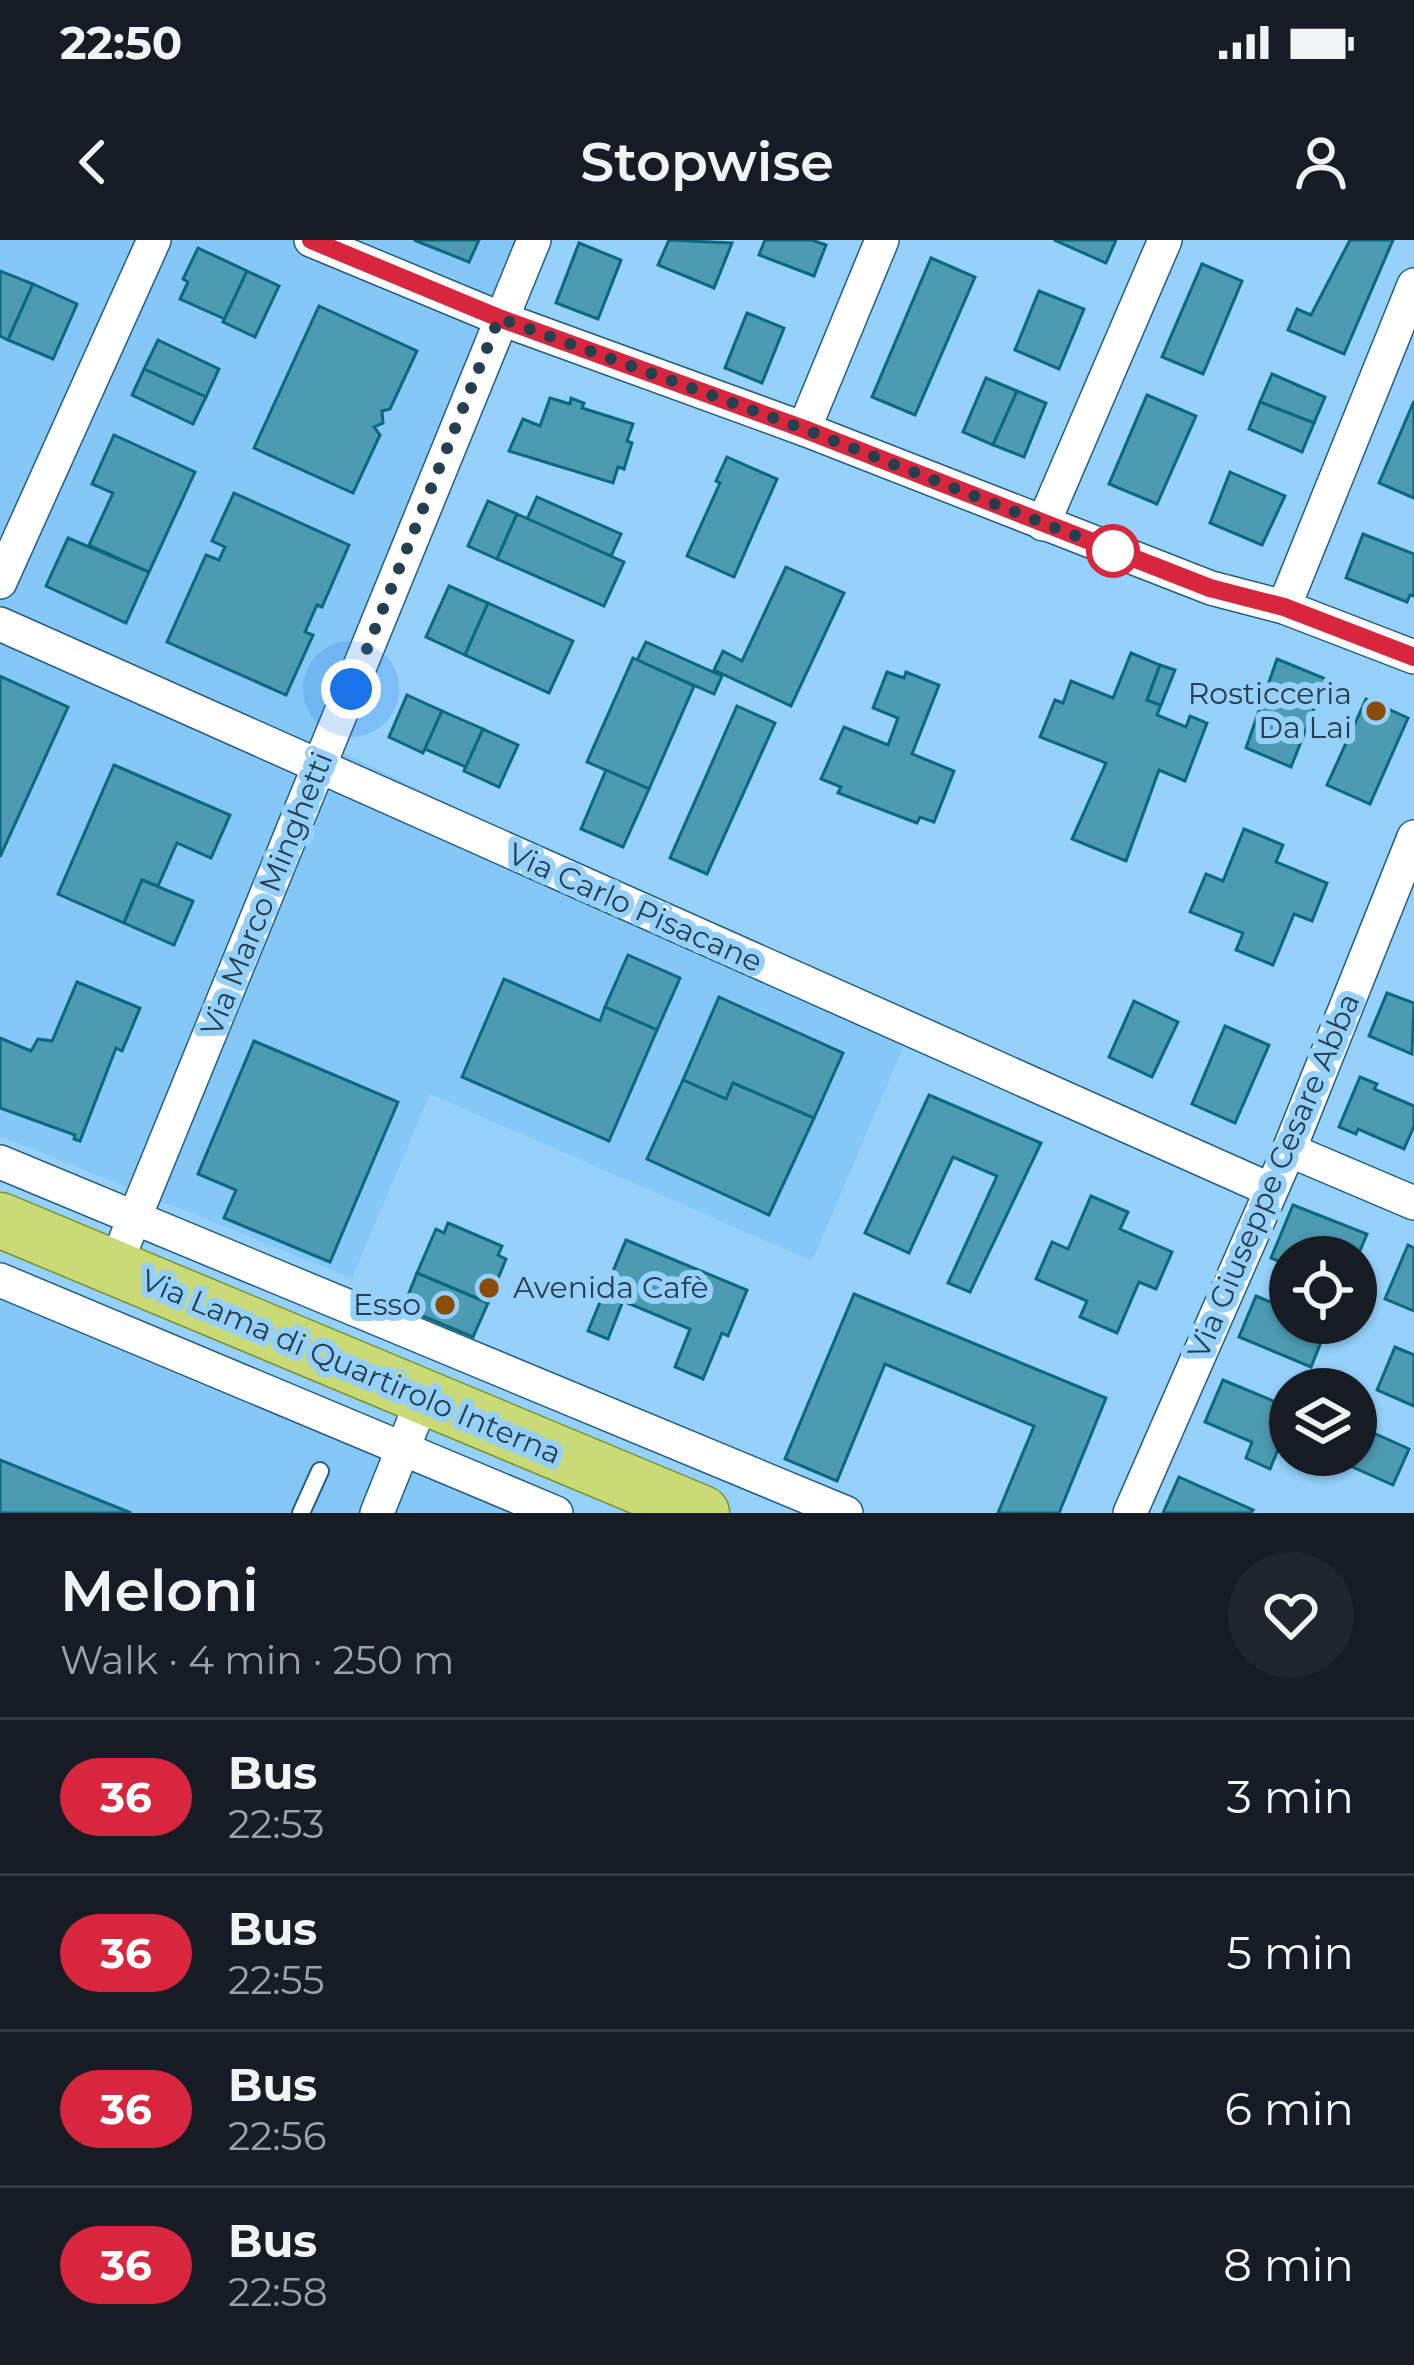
<!DOCTYPE html>
<meta charset="utf-8">
<style>
:root{--surface:#171b24;--page:#20242c;--text:#f1f3f6;--muted:#9ea1a6;--line:#363941}
body{margin:0;font-family:Montserrat,sans-serif;background:var(--page);color:var(--text);height:100vh;display:flex;flex-direction:column;font-size:45px;white-space:nowrap}
*{box-sizing:border-box;margin:0}
p{font-size:39px;color:var(--muted)}
.icon{flex:none;width:66px;height:66px;fill:none;stroke:currentColor;stroke-width:2;stroke-linecap:round;stroke-linejoin:round}
.map{position:relative;height:1273px;overflow:hidden}
.details{display:flex;flex-direction:column;background:var(--surface);flex:1}
.details>*{flex:none}
.badge{padding:0 24px;border-radius:39px;font-size:42px;line-height:78px}
.tools{position:absolute;left:1269px;top:996px;display:grid;gap:24px}
.tools a{display:grid;place-items:center;width:108px;height:108px;border-radius:50%;background:var(--surface);box-shadow:0 3px 9px #0004;font-size:60px}
.you{position:absolute;width:60px;height:60px;margin:-30px;border:9px solid #fff;border-radius:50%;background:#1a73e8;box-shadow:0 0 0 18px #1a73e833}
.map>.badge{position:absolute;translate:-50% -50%;box-shadow:0 0 0 6px #fff}
.round{display:grid;place-items:center;flex:none;width:126px;height:126px;border-radius:63px;background:var(--page)}
.summary{display:flex;align-items:center;justify-content:space-between;height:204px;padding:0 60px}
h1{font-size:57px;font-weight:600;line-height:90px}
ul{padding:0;list-style:none}
li{display:flex;align-items:center;gap:36px;height:156px;padding:0 60px;border-top:3px solid var(--line)}
li div{flex:1}
li b{display:block;font-size:45px}
li em{font-style:normal}
li .badge{min-width:132px;font-weight:700;text-align:center}
.status{display:flex;justify-content:space-between;align-items:center;height:84px;padding:0 60px;background:var(--surface);direction:ltr}
.status svg{height:33px;fill:currentColor}
header{display:flex;justify-content:space-between;align-items:center;height:156px;padding:0 60px;background:var(--surface);font-size:54px;font-weight:600}
.map>svg:first-child{display:block}
.built{fill:#85c7f6}
.building{fill:#4c9bb2;stroke:#0b697f;stroke-width:3}
.lines{fill:none;stroke-linecap:round;stroke-linejoin:round}
.service-casing{stroke:#235e82;stroke-width:20}
.minor-casing{stroke:#235e82;stroke-width:36}
.primary-casing{stroke:#79942e;stroke-width:57}
.service{stroke:#fff;stroke-width:16}
.minor{stroke:#fff;stroke-width:33}
.primary{stroke:#cada77;stroke-width:54}
.line-casing{stroke:#fff;stroke-width:27}
.line{stroke:#d7263d;stroke-width:18}
.walk{stroke:#263f4f;stroke-width:12;stroke-dasharray:0 21.6}
.stop-dot{fill:#fff;stroke:#d7263d;stroke-width:6}
.poi-dot{fill:#894c0b;stroke:#95d1fa;stroke-width:4.5}
.labels{text-anchor:middle;stroke-width:12;stroke-linejoin:round;paint-order:stroke}
.poi-label{font-size:30px;fill:#263f4f;stroke:#95d1fa;text-anchor:end}
.street-label{font-size:30px;fill:#263f4f;stroke:#95d1fa}
</style>
<div class="status"><b>22:50</b><svg viewBox="0 0 49 12"><path d="M0 12V9h3v3zM5 12V6h3v6zM10 12V3h3v9zM15 12V0h3v12zM26 1h20v11H26zM47 4h2v5h-2z"/></svg></div>
<header><svg class="icon" aria-label="back" viewBox="0 0 24 24"><path d="M15 5l-7 7 7 7"/></svg>Stopwise<svg class="icon" aria-label="person" viewBox="0 0 24 24"><circle cx="12" cy="8" r="4"/><path d="M4 21q1-7 8-7t8 7"/></svg></header>
<div class="map">
<svg width="1414" height="1273" viewBox="0 0 1414 1273">
<rect width="100%" height="100%" fill="#95d1fa"/>
<g class="built">
<polygon points="0,0 524,0 338,510 911,789 812,1021 430,854 352,1038 0,896"/>
<polygon points="0,1042 544,1273 0,1273"/>
</g>
<g class="building">
<polygon points="414,0 479,0 469,22"/>
<polygon points="669,0 732,3 714,48 658,25"/>
<polygon points="765,0 812,0 826,5 814,36 759,15"/>
<polygon points="1054,0 1116,0 1106,23"/>
<polygon points="1350,0 1393,0 1344,114 1288,90 1297,69 1311,75"/>
<polygon points="579,3 621,20 598,79 556,63"/>
<polygon points="198,8 247,31 225,79 180,59 188,42 183,39"/>
<polygon points="931,18 975,37 915,175 872,157"/>
<polygon points="1202,24 1242,41 1203,134 1162,117"/>
<polygon points="0,31 33,44 8,100 0,96"/>
<polygon points="247,31 279,46 255,97 223,82"/>
<polygon points="33,44 77,64 53,119 8,100"/>
<polygon points="1039,51 1084,69 1059,129 1015,110"/>
<polygon points="319,66 417,111 390,169 382,171 383,183 374,187 380,195 353,253 254,208"/>
<polygon points="747,73 784,88 762,143 725,128"/>
<polygon points="158,100 219,129 206,157 144,129"/>
<polygon points="144,129 206,157 193,184 132,155"/>
<polygon points="1272,134 1325,157 1314,183 1260,162"/>
<polygon points="986,138 1017,151 993,205 963,192"/>
<polygon points="1017,151 1046,163 1024,217 993,205"/>
<polygon points="1147,155 1196,176 1157,264 1109,244"/>
<polygon points="550,158 570,164 571,158 584,163 582,168 633,184 627,201 632,203 624,229 618,227 613,243 509,211 523,179 540,186"/>
<polygon points="1414,161 1414,258 1379,243"/>
<polygon points="1260,162 1314,183 1302,212 1249,189"/>
<polygon points="114,195 195,232 149,332 89,305 113,253 92,244"/>
<polygon points="727,217 777,239 734,337 687,316 720,243 716,241"/>
<polygon points="1230,232 1285,256 1262,305 1210,283"/>
<polygon points="234,253 349,305 322,367 317,365 305,392 313,395 286,455 167,402 206,315 219,320 225,307 212,301"/>
<polygon points="537,257 621,294 611,316 527,279"/>
<polygon points="488,261 517,274 497,319 468,306"/>
<polygon points="517,274 624,322 604,366 497,319"/>
<polygon points="1363,294 1414,314 1414,356 1410,355 1407,362 1346,338"/>
<polygon points="68,298 149,332 126,383 46,346"/>
<polygon points="786,327 844,353 791,466 714,430 723,411 742,421"/>
<polygon points="449,346 488,363 465,415 426,397"/>
<polygon points="488,363 573,401 549,453 465,415"/>
<polygon points="646,402 722,436 714,454 637,420"/>
<polygon points="1131,413 1160,425 1147,460 1161,465 1157,475 1186,487 1190,476 1207,483 1185,541 1159,530 1126,621 1072,599 1106,523 1040,497 1055,460 1063,463 1071,441 1113,458"/>
<polygon points="633,418 694,446 649,549 587,522"/>
<polygon points="1277,419 1326,439 1291,527 1246,508"/>
<polygon points="1160,425 1175,430 1161,465 1147,460"/>
<polygon points="887,432 904,438 906,432 939,445 912,514 954,531 934,582 920,577 917,583 838,553 841,547 821,539 844,487 888,505 898,478 873,468"/>
<polygon points="0,436 68,467 0,617"/>
<polygon points="407,455 442,471 423,513 389,497"/>
<polygon points="1366,459 1408,478 1370,564 1327,545"/>
<polygon points="737,466 775,483 707,634 670,618"/>
<polygon points="442,471 483,489 466,527 425,509"/>
<polygon points="483,489 518,505 499,547 464,531"/>
<polygon points="114,525 230,575 211,618 177,603 158,646 142,640 124,683 58,654"/>
<polygon points="606,530 649,549 623,607 581,589"/>
<polygon points="1244,589 1283,605 1276,622 1327,643 1312,681 1294,674 1273,725 1236,710 1243,693 1190,672 1206,634 1223,641"/>
<polygon points="142,640 193,661 174,705 124,683"/>
<polygon points="628,715 680,738 657,790 605,767"/>
<polygon points="504,739 600,781 605,767 657,790 609,901 462,837"/>
<polygon points="77,742 140,768 122,811 116,808 80,901 74,899 75,895 0,868 0,798 31,811 38,799 52,801"/>
<polygon points="1387,753 1414,763 1412,814 1369,796"/>
<polygon points="719,757 843,813 814,878 733,843 726,859 683,840"/>
<polygon points="1134,761 1178,782 1152,837 1109,817"/>
<polygon points="1225,786 1269,805 1235,883 1192,864"/>
<polygon points="254,801 398,862 330,1022 224,978 236,950 198,934"/>
<polygon points="1360,837 1377,844 1374,849 1414,866 1414,886 1404,909 1358,889 1356,894 1339,887"/>
<polygon points="683,840 726,859 733,843 814,878 769,975 647,919"/>
<polygon points="929,855 1041,903 970,1052 948,1043 997,936 953,917 909,1013 865,993"/>
<polygon points="1091,956 1128,972 1120,989 1172,1012 1156,1049 1139,1042 1117,1093 1080,1077 1087,1061 1036,1039 1052,1002 1068,1009"/>
<polygon points="1293,965 1367,994 1356,1020 1290,1017 1290,1026 1271,1018"/>
<polygon points="448,983 502,1006 498,1015 506,1019 488,1063 417,1033 436,989 444,993"/>
<polygon points="626,1000 747,1050 728,1096 722,1093 703,1139 675,1127 690,1089 623,1061 608,1099 588,1091"/>
<polygon points="1408,1005 1414,1008 1414,1071 1385,1059"/>
<polygon points="417,1033 488,1063 473,1097 403,1068"/>
<polygon points="854,1054 1106,1158 1059,1273 998,1273 1034,1186 885,1124 837,1241 785,1219"/>
<polygon points="1256,1056 1290,1070 1290,1083 1328,1085 1311,1127 1239,1097"/>
<polygon points="1395,1107 1414,1115 1414,1166 1377,1150"/>
<polygon points="1223,1140 1290,1168 1290,1180 1270,1229 1246,1218 1252,1202 1205,1182"/>
<polygon points="1356,1185 1409,1209 1393,1245 1337,1220 1339,1215 1356,1215"/>
<polygon points="0,1220 131,1273 0,1273"/>
<polygon points="1179,1237 1253,1270 1251,1273 1163,1273"/>
</g>
<g class="lines">
<defs>
<polyline id="service" points="301,1273 320,1231"/>
<g id="minor">
<polyline points="311,0 499,78 804,189 1211,348 1284,367 1414,417"/>
<polyline points="804,189 882,0"/>
<polyline points="1043,284 1165,0"/>
<polyline points="0,342 154,0"/>
<polyline points="1284,367 1414,45"/>
<polyline points="0,384 1271,950"/>
<polyline points="1289,910 1414,963"/>
<polyline points="0,922 846,1273"/>
<polyline points="114,1028 534,0"/>
<polyline points="0,1040 556,1273"/>
<polyline points="377,1273 424,1156"/>
<polyline points="1130,1273 1289,910 1414,597"/>
</g>
<polyline id="primary" points="0,980 702,1273"/>
</defs>
<use href="#service" class="service-casing"/>
<use href="#minor" class="minor-casing"/>
<use href="#primary" class="primary-casing"/>
<use href="#service" class="service"/>
<use href="#minor" class="minor"/>
<use href="#primary" class="primary"/>
</g>
<g class="lines">
<defs>
<polyline id="line" points="311,0 499,78 804,189 1210,348 1284,367 1414,417"/>
</defs>
<use href="#line" class="line-casing"/>
<use href="#line" class="line"/>
<polyline class="walk" points="351,449 499,78 804,189 1127,316 1113,311"/>
</g>
<circle class="stop-dot" cx="1113" cy="311" r="24"/>
<g class="poi-dot">
<circle cx="1376" cy="471" r="12"/>
<circle cx="489" cy="1048" r="12"/>
<circle cx="445" cy="1065" r="12"/>
</g>
<g class="labels">
<g class="poi-label">
<text x="1352" y="464">Rosticceria<tspan x="1352" dy="34">Da Lai</tspan></text>
<text x="513" y="1058" text-anchor="start">Avenida Cafè</text>
<text x="421" y="1075">Esso</text>
</g>
<g class="street-label">
<text transform="translate(267 654) rotate(-68)" y="10">Via Marco Minghetti</text>
<text transform="translate(635 668) rotate(24)" y="10">Via Carlo Pisacane</text>
<text transform="translate(1274 936) rotate(-67)" y="10">Via Giuseppe Cesare Abba</text>
<text transform="translate(351 1127) rotate(23)" y="10">Via Lama di Quartirolo Interna</text>
</g>
</g>
</svg>
<div class="tools">
<a><svg class="icon" aria-label="locate" viewBox="0 0 24 24"><circle cx="12" cy="12" r="6"/><path d="M12 2v4M12 18v4M2 12h4M18 12h4"/></svg></a>
<a><svg class="icon" aria-label="layers" viewBox="0 0 24 24"><path d="M12 4l9 5-9 5-9-5zM3 14l9 5 9-5"/></svg></a>
</div>
<div class="you" style="left:351px;top:449px"></div>
</div>
<section class="details">
<div class="summary"><div><h1>Meloni</h1><p>Walk · 4 min · 250 m</p></div><a class="round"><svg class="icon" aria-label="heart" viewBox="0 0 24 24"><path d="M12 20l-8-8c-3-5 5-10 8-4 3-6 11-1 8 4z"/></svg></a></div>
<ul>
<li><span class="badge" style="background:#d7263d;color:#fff">36</span><div><b>Bus</b><p>22:53</p></div><em>3 min</em></li>
<li><span class="badge" style="background:#d7263d;color:#fff">36</span><div><b>Bus</b><p>22:55</p></div><em>5 min</em></li>
<li><span class="badge" style="background:#d7263d;color:#fff">36</span><div><b>Bus</b><p>22:56</p></div><em>6 min</em></li>
<li><span class="badge" style="background:#d7263d;color:#fff">36</span><div><b>Bus</b><p>22:58</p></div><em>8 min</em></li>
</ul>
</section>
